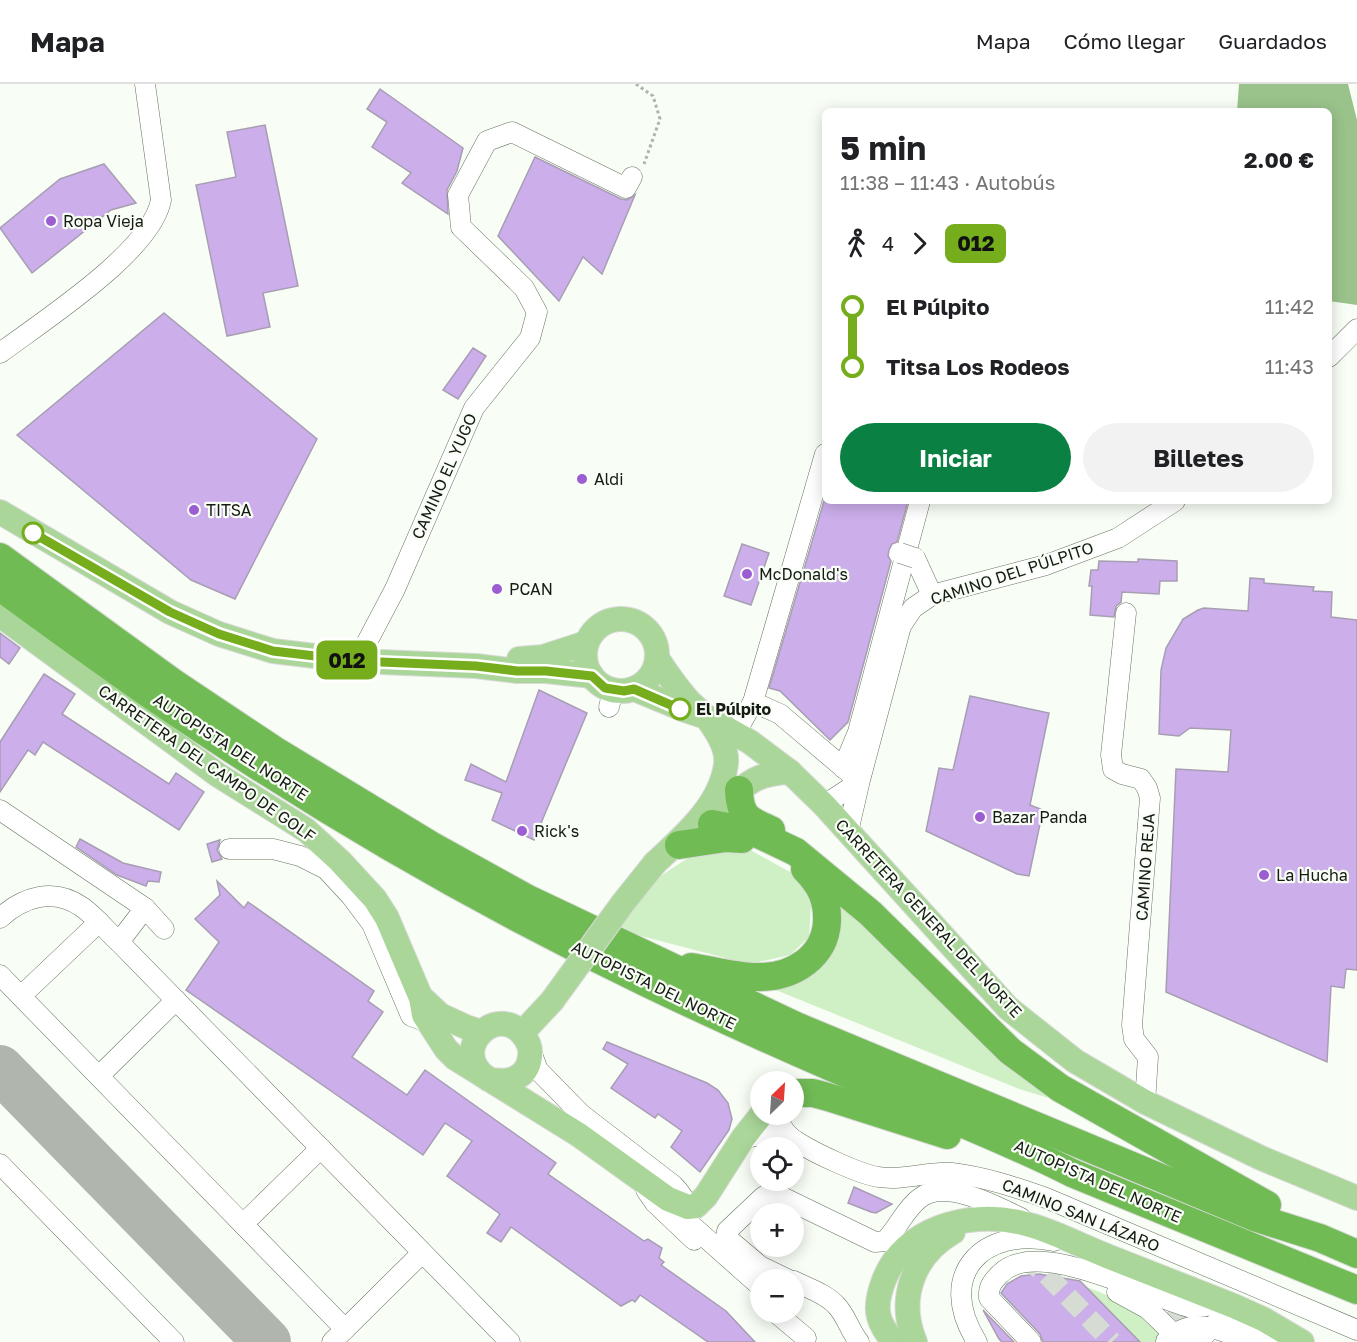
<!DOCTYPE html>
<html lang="es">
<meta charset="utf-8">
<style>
:root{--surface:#fff;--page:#f2f2f2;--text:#202124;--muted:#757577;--line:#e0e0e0;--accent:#0b8043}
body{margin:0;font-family:"Golos Text",sans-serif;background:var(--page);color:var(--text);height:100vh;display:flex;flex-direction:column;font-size:22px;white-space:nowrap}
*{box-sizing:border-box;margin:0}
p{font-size:20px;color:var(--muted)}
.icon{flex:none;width:33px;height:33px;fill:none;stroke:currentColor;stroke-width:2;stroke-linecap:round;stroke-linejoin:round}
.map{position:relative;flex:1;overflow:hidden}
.panel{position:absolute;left:822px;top:24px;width:510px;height:396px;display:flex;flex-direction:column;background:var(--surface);border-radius:9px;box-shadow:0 3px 15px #0003}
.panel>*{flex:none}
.badge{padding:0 12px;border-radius:9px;font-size:21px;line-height:39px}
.needle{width:39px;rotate:25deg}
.fabs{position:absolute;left:750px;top:987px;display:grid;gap:12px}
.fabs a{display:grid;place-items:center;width:54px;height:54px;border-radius:50%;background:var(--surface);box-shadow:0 3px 15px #0003;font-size:30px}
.map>.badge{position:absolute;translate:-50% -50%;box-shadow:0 0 0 3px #fff}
.legs{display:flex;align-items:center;gap:9px;height:66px;padding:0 18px;font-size:20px}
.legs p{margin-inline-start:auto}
.overview{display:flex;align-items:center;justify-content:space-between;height:102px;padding:0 18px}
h1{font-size:33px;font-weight:700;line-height:45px}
.action{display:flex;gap:12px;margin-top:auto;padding:12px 18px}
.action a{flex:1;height:69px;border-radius:36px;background:var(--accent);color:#fff;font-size:24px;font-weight:700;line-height:69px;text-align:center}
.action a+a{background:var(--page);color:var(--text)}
ul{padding:0 18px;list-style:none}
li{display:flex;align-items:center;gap:21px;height:60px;font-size:22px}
li i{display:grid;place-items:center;width:9px;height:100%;margin:0 8px;background:currentColor}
li i::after{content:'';width:15px;height:15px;margin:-8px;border:4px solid;border-radius:50%;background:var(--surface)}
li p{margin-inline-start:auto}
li:first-child i{background:linear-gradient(#0000 50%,currentColor 0)}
li:last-child i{background:linear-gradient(currentColor 50%,#0000 0)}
header{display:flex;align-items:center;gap:36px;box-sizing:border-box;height:84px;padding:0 30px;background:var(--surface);border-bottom:2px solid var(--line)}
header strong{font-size:28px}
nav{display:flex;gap:33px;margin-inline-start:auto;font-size:21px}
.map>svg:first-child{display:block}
.green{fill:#cfefc4}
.forest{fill:#9ac38b}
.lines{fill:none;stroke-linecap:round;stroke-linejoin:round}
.taxiway{stroke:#b0b6ad;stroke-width:48}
.building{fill:#cbaeea;stroke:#a89eb4;stroke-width:1.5}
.minor-tunnel{stroke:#d6dcd3;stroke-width:20;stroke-dasharray:20 10;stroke-linecap:butt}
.minor-casing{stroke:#667461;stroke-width:21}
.major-casing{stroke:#dadad9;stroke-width:26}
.highway-casing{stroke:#dadad9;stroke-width:30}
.path{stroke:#aeb4ac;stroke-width:3;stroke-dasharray:3 3;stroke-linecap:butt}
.minor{stroke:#fff;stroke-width:20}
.major{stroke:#aad699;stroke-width:24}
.highway{stroke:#71bb55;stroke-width:28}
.minor-bridge-casing{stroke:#667461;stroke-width:21;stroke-linecap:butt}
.major-bridge-casing{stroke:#dadad9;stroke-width:26;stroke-linecap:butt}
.minor-bridge{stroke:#fff;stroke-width:20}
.major-bridge{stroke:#aad699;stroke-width:24}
.line-1-casing{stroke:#fff;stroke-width:14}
.line-1{stroke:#75ad1c;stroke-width:9}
.poi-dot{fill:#9c5cd2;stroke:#f8fef5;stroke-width:2}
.stop-1-dot{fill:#fff;stroke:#75ad1c;stroke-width:3}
.labels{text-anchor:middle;stroke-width:4.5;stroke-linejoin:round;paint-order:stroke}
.poi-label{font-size:16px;fill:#151a13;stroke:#f8fef5;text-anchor:start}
.street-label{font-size:16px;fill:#151a13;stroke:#f8fef5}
.stop-label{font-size:16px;font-weight:bold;fill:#151a13;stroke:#f8fef5;text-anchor:start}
</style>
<header>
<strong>Mapa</strong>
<nav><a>Mapa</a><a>Cómo llegar</a><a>Guardados</a></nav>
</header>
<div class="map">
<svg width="1357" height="1258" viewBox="0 0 1357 1258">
<rect width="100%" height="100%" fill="#f8fef5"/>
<g class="green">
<polygon points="723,762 752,767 799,793 811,821 809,853 790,871 749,880 618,846 659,793 691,772"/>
<polygon points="836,814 1062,1018 1019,1005 771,904 809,893 827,872"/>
<path d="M1086 1203C1102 1208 1171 1237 1156 1258H1140Z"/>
</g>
<polygon class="forest" points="1239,0 1348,0 1357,36 1357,221 1329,217 1329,27 1237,27"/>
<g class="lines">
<polyline class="taxiway" points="0,985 267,1258"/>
</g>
<g class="building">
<polygon points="380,5 463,64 457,87 447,106 448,130 402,99 411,89 372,63 387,38 367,25"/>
<polygon points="265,41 298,202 263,209 270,243 227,252 196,101 236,93 227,48"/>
<polygon points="535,73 621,115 627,116 635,111 602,190 583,173 559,217 498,152"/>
<polygon points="104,80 136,119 111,126 32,189 0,144 60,95"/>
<polygon points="164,229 317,355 235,515 191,496 17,351"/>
<polygon points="473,264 486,272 458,315 443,306"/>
<polygon points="824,417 908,417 897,458 892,460 889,466 888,472 891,477 848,638 830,656 780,607 769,604"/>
<polygon points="742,460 769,469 751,521 724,512"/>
<polygon points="1138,475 1177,477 1177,497 1160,497 1159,510 1122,508 1121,518 1116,522 1114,533 1090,531 1092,502 1089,502 1091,486 1098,486 1099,477 1138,478"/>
<polygon points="1250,494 1264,495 1264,499 1314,503 1313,507 1332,508 1331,533 1357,536 1357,886 1346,885 1344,904 1331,902 1327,978 1166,908 1176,685 1228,688 1231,646 1190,644 1179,652 1159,650 1161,586 1166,564 1183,535 1198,526 1204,524 1248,527"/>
<polygon points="0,549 20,564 9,580 0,573"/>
<polygon points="44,590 75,610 62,630 169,700 176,689 204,708 179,746 43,658 35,671 28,666 0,708 0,658"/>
<polygon points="539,606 587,629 534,756 492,736 502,709 465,696 471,680 506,698"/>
<polygon points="970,612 1049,629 1030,721 1043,726 1029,792 1017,790 926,747 939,684 953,686"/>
<polygon points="80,755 123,779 161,788 159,798 148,797 146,802 117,791 76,763"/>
<polygon points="220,756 217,766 222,775 212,778 207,760"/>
<polygon points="217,797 244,824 248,818 374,907 368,917 383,928 352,973 407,1011 425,986 556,1079 548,1090 644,1157 648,1155 662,1164 659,1174 664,1178 661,1181 726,1227 755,1258 708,1258 640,1211 635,1218 632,1216 621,1222 511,1143 501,1158 487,1149 500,1130 447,1092 472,1057 445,1039 423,1071 186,906 219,858 195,835 220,811"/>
<polygon points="607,958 707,999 718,1006 728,1019 732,1035 729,1046 700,1088 671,1063 682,1047 658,1030 655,1034 611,1004 628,980 603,965"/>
<polygon points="854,1103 892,1120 876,1129 871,1128 848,1119"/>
<polygon points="1039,1190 1080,1197 1140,1258 1043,1258 1040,1250 1001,1209 1007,1200 1021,1192"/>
<polygon points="983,1226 1014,1258 1002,1258 999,1255"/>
</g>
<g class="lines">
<g class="minor-tunnel">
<polyline points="1021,1177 1032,1180 1045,1189 1112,1258"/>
<polyline points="1142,1212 1167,1227 1199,1255"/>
</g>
<defs>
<g id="minor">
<path d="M0 269C43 237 152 167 161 116L145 0"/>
<polyline points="1329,273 1357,245"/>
<polyline points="915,474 932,511"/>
<polyline points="1126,529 1111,671 1113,685 1122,690 1141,695 1147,704 1150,714 1132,941 1134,955 1148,973 1145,1018"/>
<polyline points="357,577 395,505 474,324 530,254 537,228 524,204 461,143 458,111 487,57 512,48 626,104 632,93"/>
<polyline points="753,618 780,630 852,691"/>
<polyline points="609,623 613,607"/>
<polyline points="735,650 753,618 825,370"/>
<polyline points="843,684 858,648 920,417"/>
<polyline points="824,721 859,698"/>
<polyline points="0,726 145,824 164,845"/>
<polyline points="848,748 860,696 901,542 913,524 932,511 1046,481 1118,454 1175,417"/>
<polyline points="229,765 273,765 300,772 326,785 351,812 372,840 411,932 430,939"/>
<path d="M0 834C23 813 53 803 82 823 95 832 107 847 119 858L510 1258"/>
<polyline points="119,858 145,824"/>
<polyline points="0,891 345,1245"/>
<polyline points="21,912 99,838"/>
<path d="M530 965 538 986 581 1030 673 1101C688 1116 685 1121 689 1139L760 1202"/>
<polyline points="99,992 176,916"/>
<path d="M777 1030C780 1043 788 1053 799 1059 815 1069 861 1091 879 1093 903 1097 928 1087 952 1089 985 1093 1015 1103 1046 1114L1357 1246"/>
<polyline points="743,1054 769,1050 787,1058 795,1058"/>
<polyline points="0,1080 174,1258"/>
<polyline points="646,1106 655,1119 694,1156"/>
<polyline points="243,1140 321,1064"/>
<path d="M789 1196 760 1182 726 1153 727 1147 763 1113 769 1109 778 1111 875 1158 885 1157C898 1144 905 1125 920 1114 945 1094 996 1122 1021 1134"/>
<path d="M794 1197C807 1204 825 1209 836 1221 846 1231 850 1247 859 1258"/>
<polyline points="1117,1208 1148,1225 1182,1258"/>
<polyline points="775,1228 806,1254"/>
<path d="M1166 1257C1192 1231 1220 1245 1249 1258"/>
<polyline points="332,1258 422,1169"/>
<path d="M977 1258C935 1191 982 1142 1054 1157"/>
<path d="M1031 1258 989 1214C988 1202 993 1197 1000 1190 1036 1152 1147 1212 1189 1223 1203 1224 1215 1219 1229 1221"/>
<polyline points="1198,1258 1216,1239 1226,1238 1276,1258"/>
</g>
<g id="major">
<polyline points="0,428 170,528 219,550 273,567 357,577 476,582 517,587 546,587 592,592"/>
<polyline points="0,531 218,691 306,746 340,777 375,815 387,834 421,914 424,931 446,965 455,974 484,992"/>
<circle cx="621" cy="571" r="36"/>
<polyline points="519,575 543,573 586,559"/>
<polyline points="634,605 685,626 706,633 750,658 790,688 824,721 1008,924 1075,977 1145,1018 1261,1074 1357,1114"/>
<path d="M728 720C746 697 760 689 790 688"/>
<path d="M655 779C683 753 721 721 726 680 728 665 716 646 707 634 701 627 693 622 687 615 676 602 666 588 657 574"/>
<polyline points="423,915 440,931 466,943 481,948"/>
<polyline points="522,949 552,917"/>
<path d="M488 995C507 1000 528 995 530 972 531 964 528 957 523 951 498 919 450 963 484 992L579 1051 668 1115 688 1123 696 1122 706 1112 743 1054 762 1030"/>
<path d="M894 1258C875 1237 874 1222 884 1196 904 1144 968 1127 1018 1138 1050 1145 1081 1162 1112 1174 1153 1190 1194 1206 1234 1222L1263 1235 1302 1258"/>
<path d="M915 1258C897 1215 913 1171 953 1148"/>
</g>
<g id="highway">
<polyline points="0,473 175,600 274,666 432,762 528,815 796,942 1257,1134 1320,1154 1357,1170"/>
<path d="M0 503C58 545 116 588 176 628 325 729 482 820 645 898 730 939 816 977 903 1014 960 1039 1017 1061 1072 1089L1357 1206"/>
<path d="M739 706C740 733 748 736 771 746"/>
<polyline points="712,740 754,748 796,768 870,829 1010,967 1060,1004 1267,1121"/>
<polyline points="679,761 726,754 742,755"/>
<path d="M691 883C711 886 740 894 760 893 793 893 825 873 827 838 828 815 820 800 805 785"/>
<polyline points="794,1009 813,1009 828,1013 947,1051"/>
</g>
</defs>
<use href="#minor" class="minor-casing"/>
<use href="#major" class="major-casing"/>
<use href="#highway" class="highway-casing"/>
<polyline class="path" points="636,0 653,12 660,35 644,80"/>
<use href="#minor" class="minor"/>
<use href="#major" class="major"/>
<use href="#highway" class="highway"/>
<defs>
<polyline id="minor-bridge" points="900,469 915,474"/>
<polyline id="major-bridge" points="552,917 623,819 655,779"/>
</defs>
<use href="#minor-bridge" class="minor-bridge-casing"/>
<use href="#major-bridge" class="major-bridge-casing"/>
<use href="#minor-bridge" class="minor-bridge"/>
<use href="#major-bridge" class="major-bridge"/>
</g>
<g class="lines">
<defs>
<polyline id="line-1" points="33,449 170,528 219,550 273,567 357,577 476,582 517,587 546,587 592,592 605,604 624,607 634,605 680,625"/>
</defs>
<use href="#line-1" class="line-1-casing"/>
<use href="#line-1" class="line-1"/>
</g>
<g class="poi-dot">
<circle cx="51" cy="137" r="6"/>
<circle cx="582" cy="395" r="6"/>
<circle cx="194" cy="426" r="6"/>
<circle cx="747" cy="490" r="6"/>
<circle cx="497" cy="505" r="6"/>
<circle cx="980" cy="733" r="6"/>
<circle cx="522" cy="747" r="6"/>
<circle cx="1264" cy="791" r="6"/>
</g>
<g class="stop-1-dot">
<circle cx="33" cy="449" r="10"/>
<circle cx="680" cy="625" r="10"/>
</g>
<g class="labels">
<g class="poi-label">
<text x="63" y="143">Ropa Vieja</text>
<text x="594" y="401">Aldi</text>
<text x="206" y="432">TITSA</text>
<text x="759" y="496">McDonald's</text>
<text x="509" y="511">PCAN</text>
<text x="992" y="739">Bazar Panda</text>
<text x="534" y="753">Rick's</text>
<text x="1276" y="797">La Hucha</text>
</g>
<g class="street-label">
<text transform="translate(444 392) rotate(-66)" y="6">CAMINO EL YUGO</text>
<text transform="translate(1012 489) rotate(-18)" y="6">CAMINO DEL PÚLPITO</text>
<text transform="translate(231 663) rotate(33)" y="6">AUTOPISTA DEL NORTE</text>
<text transform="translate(207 679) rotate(35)" y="6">CARRETERA DEL CAMPO DE GOLF</text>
<text transform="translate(1145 783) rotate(-86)" y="6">CAMINO REJA</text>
<text transform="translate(929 834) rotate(47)" y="6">CARRETERA GENERAL DEL NORTE</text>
<text transform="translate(654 901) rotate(26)" y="6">AUTOPISTA DEL NORTE</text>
<text transform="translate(1098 1097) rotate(24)" y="6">AUTOPISTA DEL NORTE</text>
<text transform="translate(1081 1131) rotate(22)" y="6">CAMINO SAN LÁZARO</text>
</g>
<g class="stop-label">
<text x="696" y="631">El Púlpito</text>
</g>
</g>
</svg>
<div class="fabs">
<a><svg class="needle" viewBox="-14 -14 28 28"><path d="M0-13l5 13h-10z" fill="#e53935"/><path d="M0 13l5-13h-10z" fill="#757577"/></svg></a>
<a><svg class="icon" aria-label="locate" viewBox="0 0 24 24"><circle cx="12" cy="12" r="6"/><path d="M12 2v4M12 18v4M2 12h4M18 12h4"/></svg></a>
<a>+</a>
<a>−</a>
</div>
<b class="badge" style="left:347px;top:576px;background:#75ad1c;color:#111">012</b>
<section class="panel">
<div class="overview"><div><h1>5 min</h1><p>11:38 – 11:43 · Autobús</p></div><b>2.00 €</b></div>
<div class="legs"><svg class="icon" aria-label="walk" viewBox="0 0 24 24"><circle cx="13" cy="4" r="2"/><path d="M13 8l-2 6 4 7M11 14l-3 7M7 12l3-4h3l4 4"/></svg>4<svg class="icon" aria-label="forward" viewBox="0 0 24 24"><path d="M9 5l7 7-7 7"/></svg><b class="badge" style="background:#75ad1c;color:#111">012</b></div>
<ul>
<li><i style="color:#75ad1c"></i><b>El Púlpito</b><p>11:42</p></li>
<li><i style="color:#75ad1c"></i><b>Titsa Los Rodeos</b><p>11:43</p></li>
</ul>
<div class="action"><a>Iniciar</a><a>Billetes</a></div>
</section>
</div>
